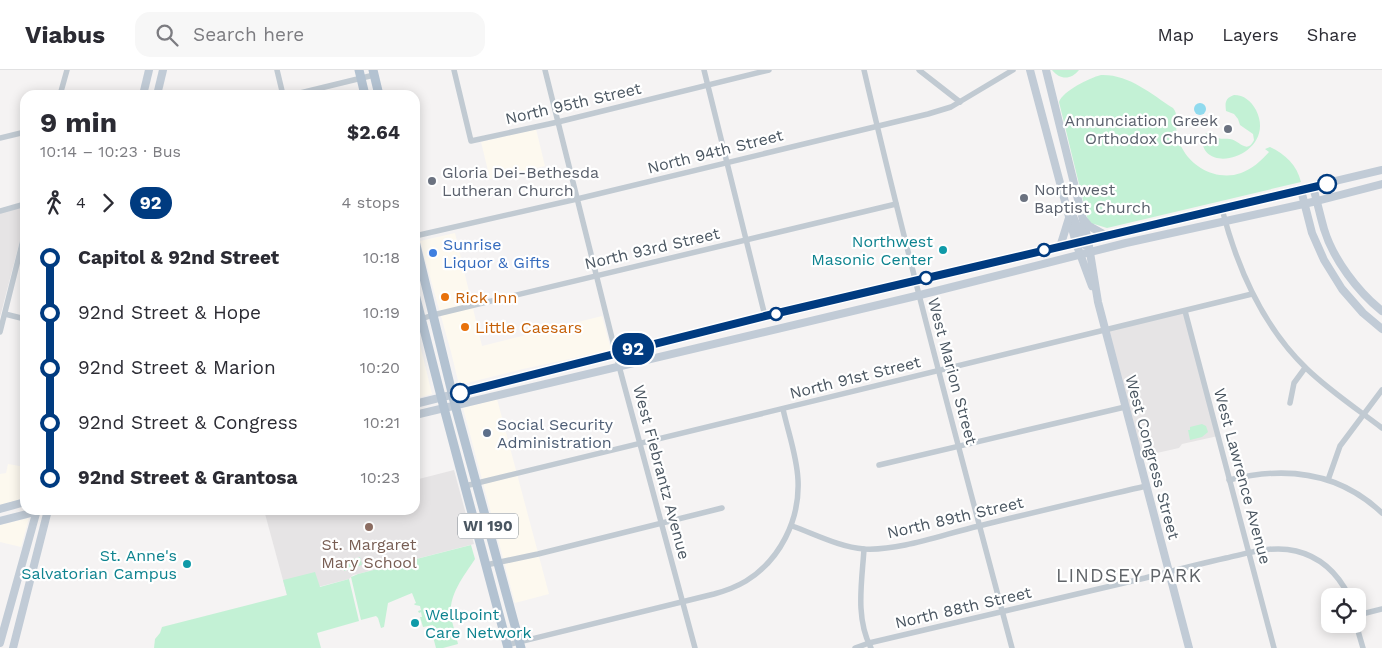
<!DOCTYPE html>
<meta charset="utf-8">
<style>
:root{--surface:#fff;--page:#f7f7f7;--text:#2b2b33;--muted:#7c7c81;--line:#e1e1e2}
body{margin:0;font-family:"Work Sans",sans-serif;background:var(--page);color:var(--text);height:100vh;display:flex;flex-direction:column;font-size:19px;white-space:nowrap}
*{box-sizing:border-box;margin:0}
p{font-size:16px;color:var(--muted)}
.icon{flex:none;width:28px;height:28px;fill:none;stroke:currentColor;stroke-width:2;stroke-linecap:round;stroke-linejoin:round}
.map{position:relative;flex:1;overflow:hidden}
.sheet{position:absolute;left:20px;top:20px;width:400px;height:425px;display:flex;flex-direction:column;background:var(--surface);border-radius:15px;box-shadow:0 2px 12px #0003}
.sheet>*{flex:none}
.badge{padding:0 10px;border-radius:16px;font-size:18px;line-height:32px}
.controls{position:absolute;left:1321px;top:518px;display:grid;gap:10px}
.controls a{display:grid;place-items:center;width:45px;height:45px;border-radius:10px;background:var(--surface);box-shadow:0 2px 12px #0003;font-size:25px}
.map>.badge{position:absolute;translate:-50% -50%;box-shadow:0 0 0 2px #fff}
.legs{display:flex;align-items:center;gap:8px;height:55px;padding:0 20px;font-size:16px}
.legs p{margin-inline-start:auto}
.headline{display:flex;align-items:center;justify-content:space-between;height:85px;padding:0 20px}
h1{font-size:28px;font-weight:700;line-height:38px}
ul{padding:0 20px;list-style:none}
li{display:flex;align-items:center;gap:18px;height:55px;font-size:19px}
li i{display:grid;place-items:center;width:8px;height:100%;margin:0 6px;background:currentColor}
li i::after{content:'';width:12px;height:12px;margin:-6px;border:4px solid;border-radius:50%;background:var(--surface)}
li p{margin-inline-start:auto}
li:first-child i{background:linear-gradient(#0000 50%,currentColor 0)}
li:last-child i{background:linear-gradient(currentColor 50%,#0000 0)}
header{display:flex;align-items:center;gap:30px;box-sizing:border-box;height:70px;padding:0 25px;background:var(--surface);border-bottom:1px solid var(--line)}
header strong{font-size:24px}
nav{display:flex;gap:28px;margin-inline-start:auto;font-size:18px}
.search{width:350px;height:45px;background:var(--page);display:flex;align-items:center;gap:12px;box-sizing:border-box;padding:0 18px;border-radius:15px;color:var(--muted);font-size:19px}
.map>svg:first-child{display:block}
.commercial{fill:#fdf9ef}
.education{fill:#e6e4e5}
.green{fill:#c3f1d5}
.water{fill:#90daee}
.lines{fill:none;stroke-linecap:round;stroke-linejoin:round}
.street{stroke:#c1cad2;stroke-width:5.5}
.secondary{stroke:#c1cbd6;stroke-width:8}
.primary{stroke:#b3c2d1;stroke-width:9}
.line-1-casing{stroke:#fff;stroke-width:11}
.line-1{stroke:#003b80;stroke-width:8}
.worship-dot{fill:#6b7280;stroke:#fff;stroke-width:2}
.stop-1-dot{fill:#fff;stroke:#003b80;stroke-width:2.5}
.culture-dot{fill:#0f9aa8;stroke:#fff;stroke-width:2}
.shop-dot{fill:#3f7fe0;stroke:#fff;stroke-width:2}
.food-dot{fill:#e8710a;stroke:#fff;stroke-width:2}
.service-dot{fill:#5c6f8a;stroke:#fff;stroke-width:2}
.education-dot{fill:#8d6e63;stroke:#fff;stroke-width:2}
.labels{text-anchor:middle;stroke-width:4.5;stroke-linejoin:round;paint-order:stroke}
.shield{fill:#fff;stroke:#808990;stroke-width:1}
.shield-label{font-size:15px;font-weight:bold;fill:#4a5661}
.street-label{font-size:16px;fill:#4a5661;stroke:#fff}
.worship-label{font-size:16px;fill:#5b616d;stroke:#fff;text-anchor:start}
.culture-label{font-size:16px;fill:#0d838f;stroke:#fff;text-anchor:end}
.shop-label{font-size:16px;fill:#366cbe;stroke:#fff;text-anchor:start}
.food-label{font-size:16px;fill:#c56008;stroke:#fff;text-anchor:start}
.service-label{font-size:16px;fill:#4e5e75;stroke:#fff;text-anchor:start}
.education-label{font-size:16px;fill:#785e54;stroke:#fff}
.quarter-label{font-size:19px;letter-spacing:1px;fill:#5f6368;stroke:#fff}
</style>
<header>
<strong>Viabus</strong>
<div class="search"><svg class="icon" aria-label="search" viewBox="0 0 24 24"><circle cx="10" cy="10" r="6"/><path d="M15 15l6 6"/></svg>Search here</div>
<nav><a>Map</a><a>Layers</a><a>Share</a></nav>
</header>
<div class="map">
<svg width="1382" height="578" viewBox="0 0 1382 578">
<rect width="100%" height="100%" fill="#f5f3f3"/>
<g class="commercial">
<polygon points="536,59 545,96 490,109 481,72"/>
<polygon points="455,163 482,276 602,246 611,280 523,299 459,315 451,282 420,171"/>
<polygon points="415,254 432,324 415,329"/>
<polygon points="497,329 549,524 515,533 463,338"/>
<polygon points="8,394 25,397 25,428 0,435 0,404 6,403"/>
<polygon points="29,448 21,477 0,472 0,455"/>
</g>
<g class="education">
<polygon points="25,135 25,151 0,247 0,141"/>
<polygon points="1185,241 1218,366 1182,374 1179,378 1139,387 1106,259"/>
<polygon points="454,400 474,474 358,504 353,505 349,509 287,525 264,440 415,440 415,410"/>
</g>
<g class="green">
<path d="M1052 0H1079C1071 10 1060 10 1052 0Z"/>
<path d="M1101 5C1129 4 1151 24 1173 38 1177 43 1176 46 1176 52 1176 60 1177 71 1182 78 1193 99 1219 111 1241 103 1252 99 1261 91 1269 82L1265 79 1270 77C1285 84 1297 95 1301 112L1107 158 1094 154 1093 155 1088 151 1059 32C1063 21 1089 8 1101 5Z"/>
<path d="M1234 25C1244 25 1251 31 1256 40 1278 84 1203 108 1202 69L1205 64 1212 62C1219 71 1221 68 1230 69 1239 70 1247 85 1254 70L1253 64 1240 55 1238 49 1234 44 1226 41C1225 33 1225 28 1234 25Z"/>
<polygon points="1202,354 1206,356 1208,362 1202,367 1190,370 1188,360 1190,360 1190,357"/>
<path d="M471 475 475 489C464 506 448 525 451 547 453 556 456 565 458 574L443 578H436L432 563 435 562 433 555 423 557 420 547H422L421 542 419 543 418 541 421 540 420 536 415 535 414 534 416 533 412 523 388 533 384 557 381 558 378 548 376 546 361 550 351 507 358 504Z"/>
<polygon points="360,487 362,495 344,501 345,492"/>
<polygon points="315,502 320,517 349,509 359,551 317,563 321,578 154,578 155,569 160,563 162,557 287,525 283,510"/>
</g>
<circle class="water" cx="1200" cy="39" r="6"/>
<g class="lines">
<g class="street">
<polyline points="277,0 283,25"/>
<polyline points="454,0 471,71 558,52 769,0"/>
<polyline points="545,0 619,296 695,578"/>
<polyline points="704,0 765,246"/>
<path d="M864 0C909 194 961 386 1012 578"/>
<polyline points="919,0 960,32"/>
<polyline points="60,25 67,0"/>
<polyline points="292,25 374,5"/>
<polyline points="0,68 25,62"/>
<path d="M1222 139C1237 197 1262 256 1307 299 1330 321 1357 339 1382 358"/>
<polyline points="0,141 25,134"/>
<polyline points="415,166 577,129 928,44 951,37 1013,0"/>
<polyline points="1185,241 1274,578"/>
<polyline points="5,244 25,249"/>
<polyline points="415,251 433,245 896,134"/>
<polyline points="0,262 25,162"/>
<polyline points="1290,333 1294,313 1305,298"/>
<polyline points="879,395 1125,337"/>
<path d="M1229 410C1285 396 1339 402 1382 443"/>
<polyline points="1328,410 1340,376 1382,320"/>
<polyline points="465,416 1252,224"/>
<path d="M792 456C815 464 839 477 864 479 900 481 944 464 979 456 1035 442 1091 429 1146 416"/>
<path d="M864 479C862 512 855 547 871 578"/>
<polyline points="486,495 538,484 722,438"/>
<polyline points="1358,545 1382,539"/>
<polyline points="1356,554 1363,578"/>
<path d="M507 575 714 524C725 521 736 517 746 511 780 490 800 450 798 410 797 386 788 362 783 339"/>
<path d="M855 578 869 573C961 552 1053 530 1145 508 1172 501 1199 494 1226 488 1249 483 1273 475 1296 481 1321 487 1338 504 1349 526"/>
</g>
<g class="secondary">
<polyline points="1030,0 1076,173 1092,216"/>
<polyline points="1046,0 1088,170 1098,232 1189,578"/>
<polyline points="143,25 149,0"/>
<polyline points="157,25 163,0"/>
<path d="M1313 117C1317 131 1320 145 1324 159 1333 189 1358 222 1382 241"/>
<polyline points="1301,120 1312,163 1324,190 1342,219 1363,243 1382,259"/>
<polyline points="1070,139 1085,175"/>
<polyline points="1084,150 1089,156 1107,166"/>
<polyline points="1060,177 1069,148"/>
<polyline points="415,334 765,246 1382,100"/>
<polyline points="415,345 920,225 1126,173 1317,131 1382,114"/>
<polyline points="0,439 25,432"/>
<polyline points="0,451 39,441"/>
<polyline points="0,573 37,440"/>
<polyline points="13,578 48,440"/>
</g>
<g class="primary">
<polyline points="359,0 365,25"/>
<polyline points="373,0 379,25"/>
<polyline points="415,171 455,335 521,578"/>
<polyline points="415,224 444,338 508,578"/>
</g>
</g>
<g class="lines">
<defs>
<polyline id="line-1" points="460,323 765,246 1327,114"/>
</defs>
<use href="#line-1" class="line-1-casing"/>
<use href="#line-1" class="line-1"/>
</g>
<g class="worship-dot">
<circle cx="1228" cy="59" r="5"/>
<circle cx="432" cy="111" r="5"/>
<circle cx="1024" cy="128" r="5"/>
</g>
<g class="stop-1-dot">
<circle cx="1327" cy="114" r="9"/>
<circle cx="1044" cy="180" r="6"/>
<circle cx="926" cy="208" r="6"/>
<circle cx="776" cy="244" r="6"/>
<circle cx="460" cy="323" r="9"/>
</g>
<g class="culture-dot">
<circle cx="943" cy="180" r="5"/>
<circle cx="187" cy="494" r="5"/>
<circle cx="415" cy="553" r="5"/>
</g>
<circle class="shop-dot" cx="433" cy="183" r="5"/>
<g class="food-dot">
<circle cx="445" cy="227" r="5"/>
<circle cx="465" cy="257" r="5"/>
</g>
<circle class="service-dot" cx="487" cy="363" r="5"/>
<circle class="education-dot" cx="369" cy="457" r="5"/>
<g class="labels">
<rect class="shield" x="458" y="443.5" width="60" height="25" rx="4"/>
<g class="shield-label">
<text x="488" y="461">WI 190</text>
</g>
<g class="street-label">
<text transform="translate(573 33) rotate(-13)" y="6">North 95th Street</text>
<text transform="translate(715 81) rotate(-14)" y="6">North 94th Street</text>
<text transform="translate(652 178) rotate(-13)" y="6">North 93rd Street</text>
<text transform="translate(953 301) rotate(75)" y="6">West Marion Street</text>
<text transform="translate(855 307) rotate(-14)" y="6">North 91st Street</text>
<text transform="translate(1153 387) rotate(75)" y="6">West Congress Street</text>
<text transform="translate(662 402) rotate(75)" y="6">West Fiebrantz Avenue</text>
<text transform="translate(1243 406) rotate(75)" y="6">West Lawrence Avenue</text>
<text transform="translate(955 447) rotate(-13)" y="6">North 89th Street</text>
<text transform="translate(963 537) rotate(-13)" y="6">North 88th Street</text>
</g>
<g class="worship-label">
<text x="1218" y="56" text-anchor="end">Annunciation Greek<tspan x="1218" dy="18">Orthodox Church</tspan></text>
<text x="442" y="108">Gloria Dei-Bethesda<tspan x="442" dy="18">Lutheran Church</tspan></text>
<text x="1034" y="125">Northwest<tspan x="1034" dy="18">Baptist Church</tspan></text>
</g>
<g class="culture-label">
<text x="933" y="177">Northwest<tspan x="933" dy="18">Masonic Center</tspan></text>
<text x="177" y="491">St. Anne's<tspan x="177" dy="18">Salvatorian Campus</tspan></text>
<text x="425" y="550" text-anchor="start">Wellpoint<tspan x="425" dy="18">Care Network</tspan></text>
</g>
<g class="shop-label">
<text x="443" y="180">Sunrise<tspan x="443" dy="18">Liquor &amp; Gifts</tspan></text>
</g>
<g class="food-label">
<text x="455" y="233">Rick Inn</text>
<text x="475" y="263">Little Caesars</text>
</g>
<g class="service-label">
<text x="497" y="360">Social Security<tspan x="497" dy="18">Administration</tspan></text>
</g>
<g class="education-label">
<text x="369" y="480">St. Margaret<tspan x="369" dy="18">Mary School</tspan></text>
</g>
<g class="quarter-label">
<text x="1129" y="512">LINDSEY PARK</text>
</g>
</g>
</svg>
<div class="controls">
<a><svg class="icon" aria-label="locate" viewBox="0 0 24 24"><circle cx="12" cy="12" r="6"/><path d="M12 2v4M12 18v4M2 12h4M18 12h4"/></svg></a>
</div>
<b class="badge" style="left:633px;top:279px;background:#003b80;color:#fff">92</b>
<section class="sheet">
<div class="headline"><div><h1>9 min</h1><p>10:14 – 10:23 · Bus</p></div><b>$2.64</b></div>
<div class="legs"><svg class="icon" aria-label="walk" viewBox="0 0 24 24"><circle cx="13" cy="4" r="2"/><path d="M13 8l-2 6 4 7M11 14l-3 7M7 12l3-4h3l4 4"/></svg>4<svg class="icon" aria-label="forward" viewBox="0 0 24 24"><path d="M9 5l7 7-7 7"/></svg><b class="badge" style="background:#003b80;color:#fff">92</b><p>4 stops</p></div>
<ul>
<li><i style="color:#003b80"></i><b>Capitol &amp; 92nd Street</b><p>10:18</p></li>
<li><i style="color:#003b80"></i><span>92nd Street &amp; Hope</span><p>10:19</p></li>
<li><i style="color:#003b80"></i><span>92nd Street &amp; Marion</span><p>10:20</p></li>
<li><i style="color:#003b80"></i><span>92nd Street &amp; Congress</span><p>10:21</p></li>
<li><i style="color:#003b80"></i><b>92nd Street &amp; Grantosa</b><p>10:23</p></li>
</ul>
</section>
</div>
